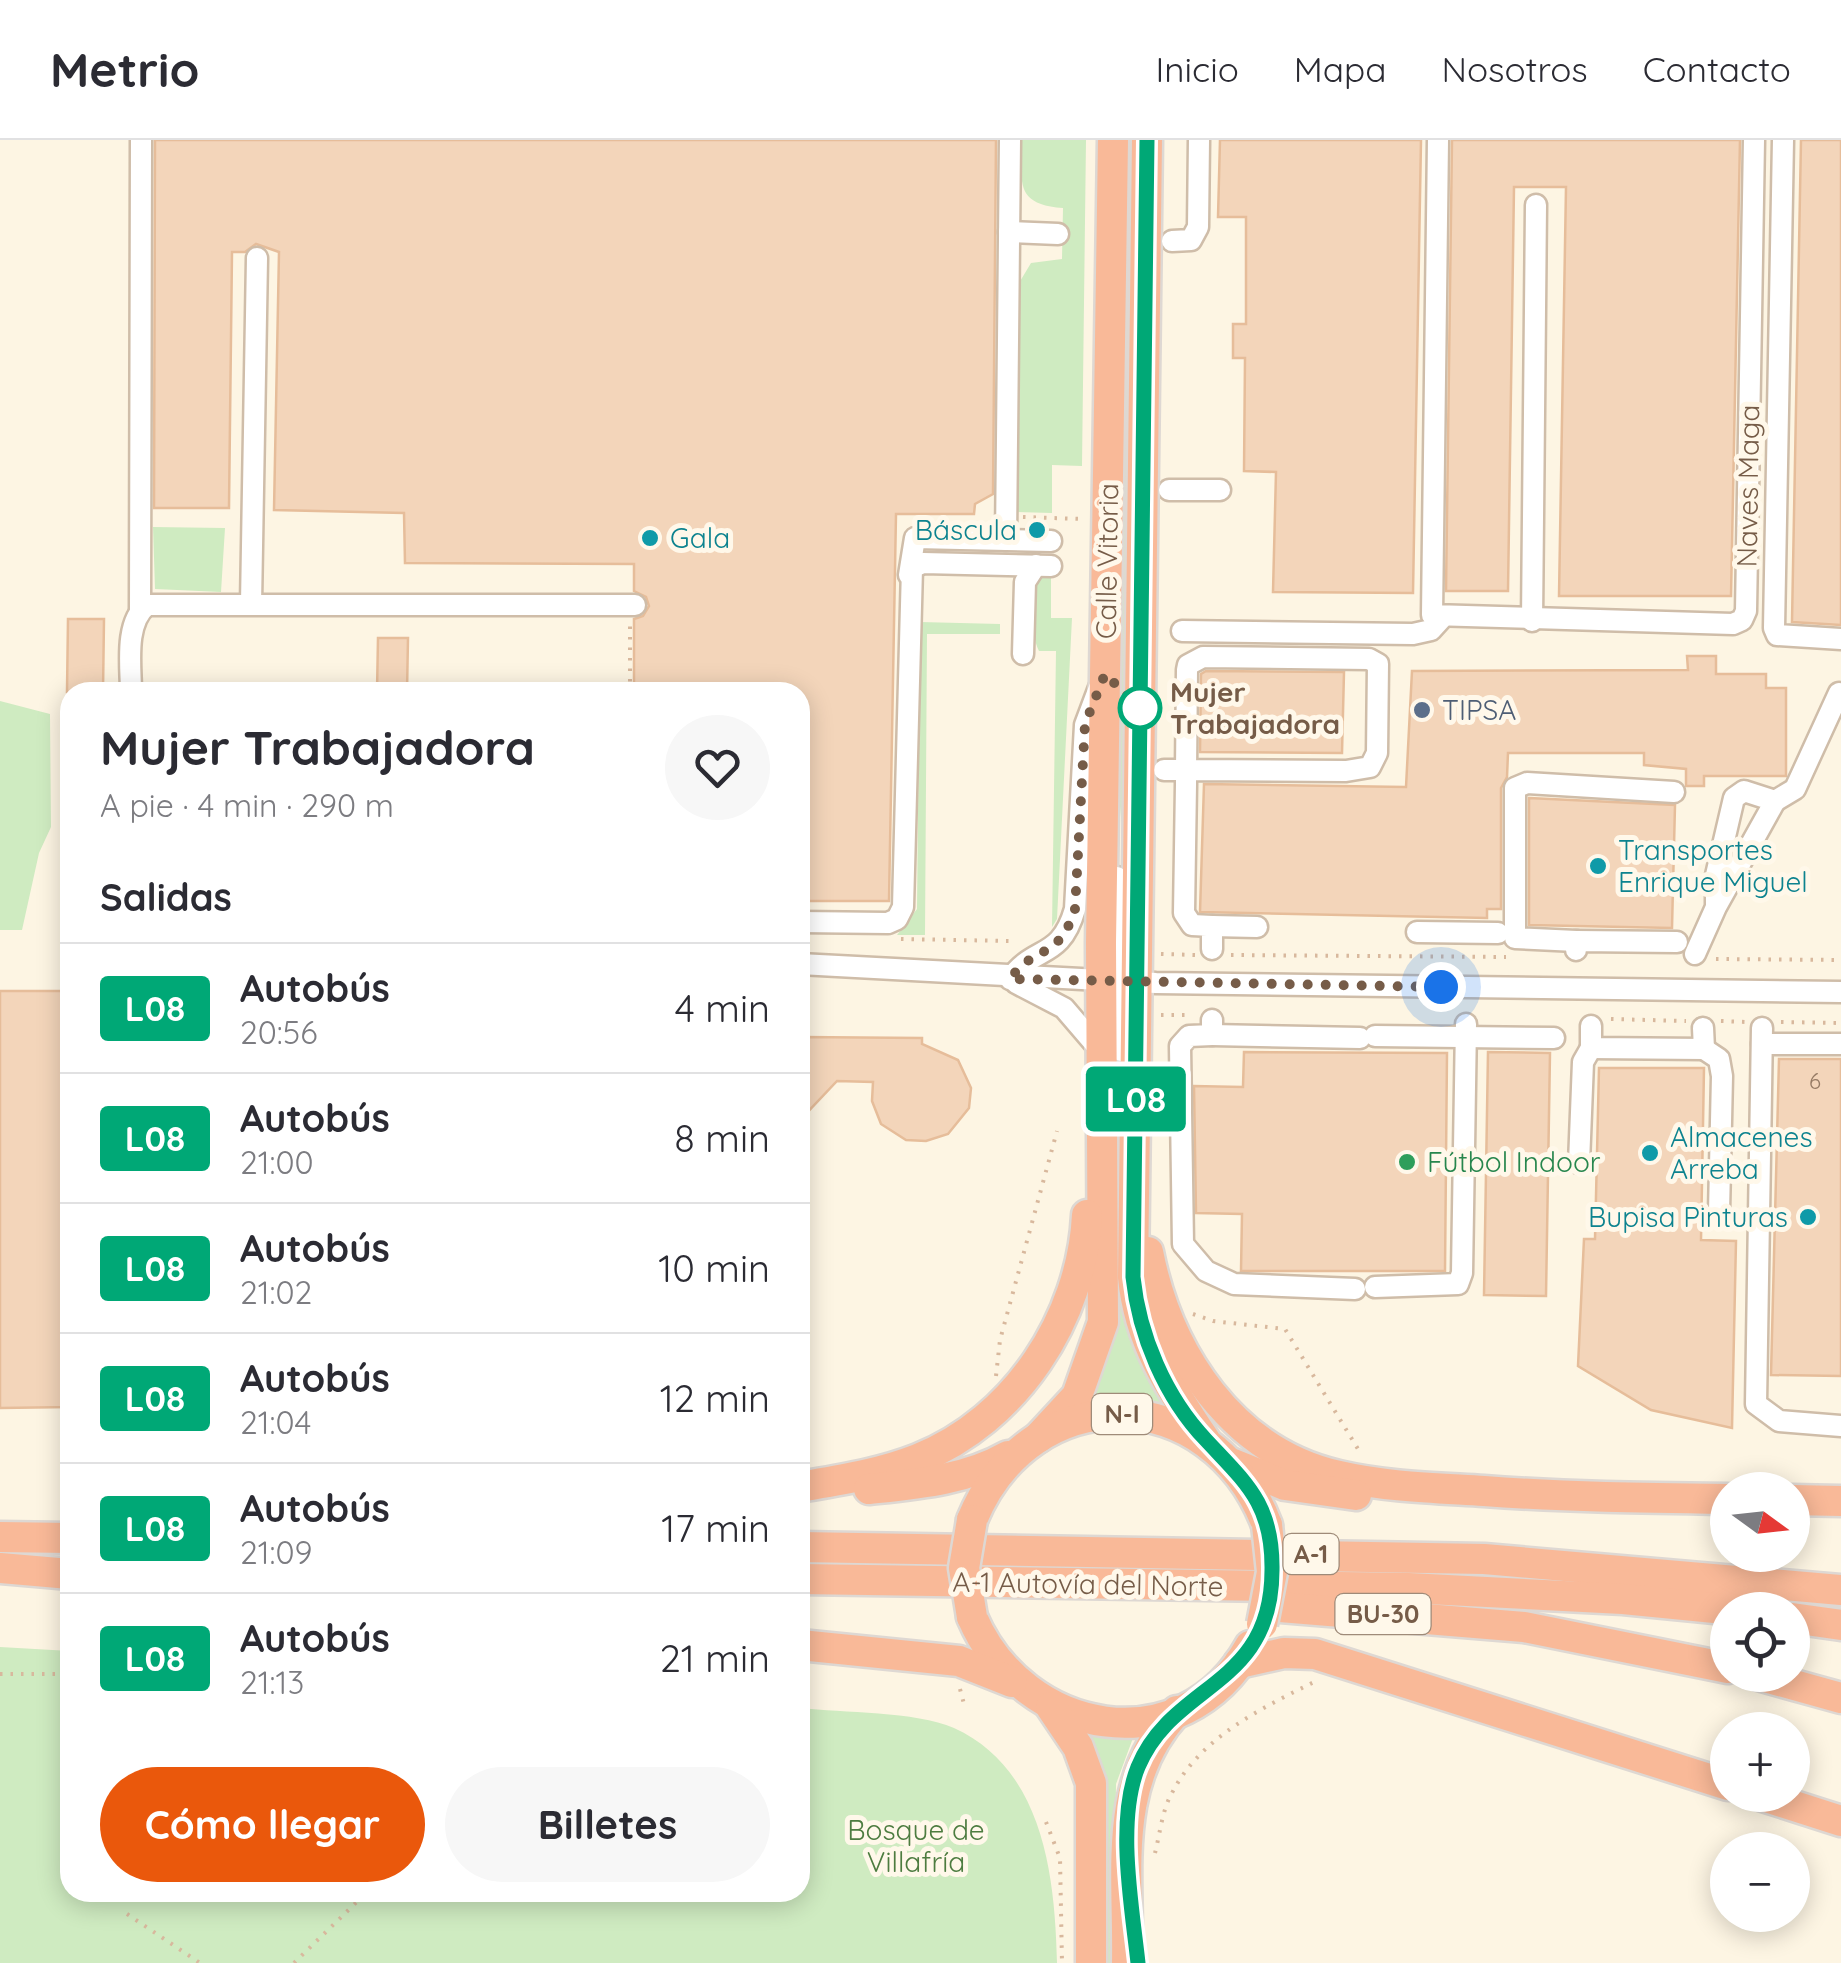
<!DOCTYPE html>
<html lang="es">
<meta charset="utf-8">
<style>
:root{--surface:#fff;--page:#f7f7f7;--text:#2b2b33;--muted:#7c7c81;--line:#e1e1e2;--accent:#ea580c}
body{margin:0;font-family:Quicksand,sans-serif;background:var(--page);color:var(--text);height:100vh;display:flex;flex-direction:column;font-size:38px;white-space:nowrap}
*{box-sizing:border-box;margin:0}
p{font-size:32px;color:var(--muted)}
.icon{flex:none;width:55px;height:55px;fill:none;stroke:currentColor;stroke-width:2;stroke-linecap:round;stroke-linejoin:round}
.map{position:relative;flex:1;overflow:hidden}
.sheet{position:absolute;left:60px;top:542px;width:750px;height:1220px;display:flex;flex-direction:column;background:var(--surface);border-radius:30px;box-shadow:0 5px 25px #0003}
.sheet>*{flex:none}
.badge{padding:0 20px;border-radius:8px;font-size:35px;line-height:65px}
.needle{width:65px;rotate:105deg}
.tools{position:absolute;left:1710px;top:1332px;display:grid;gap:20px}
.tools a{display:grid;place-items:center;width:100px;height:100px;border-radius:50%;background:var(--surface);box-shadow:0 5px 25px #0003;font-size:50px}
.you{position:absolute;width:50px;height:50px;margin:-25px;border:8px solid #fff;border-radius:50%;background:#1a73e8;box-shadow:0 0 0 15px #1a73e833}
.map>.badge{position:absolute;translate:-50% -50%;box-shadow:0 0 0 5px #fff}
h2{padding:0 40px;font-size:38px;line-height:90px}
.round{display:grid;place-items:center;flex:none;width:105px;height:105px;border-radius:52px;background:var(--page)}
.headline{display:flex;align-items:center;justify-content:space-between;height:170px;padding:0 40px}
h1{font-size:48px;font-weight:800;line-height:75px}
.cta{display:flex;gap:20px;margin-top:auto;padding:20px 40px}
.cta a{flex:1;height:115px;border-radius:60px;background:var(--accent);color:#fff;font-size:40px;font-weight:800;line-height:115px;text-align:center}
.cta a+a{background:var(--page);color:var(--text)}
ul{padding:0;list-style:none}
li{display:flex;align-items:center;gap:30px;height:130px;padding:0 40px;border-top:2px solid var(--line)}
li div{flex:1}
li b{display:block;font-size:38px}
li em{font-style:normal}
li .badge{min-width:110px;font-weight:700;text-align:center}
header{display:flex;align-items:center;gap:60px;box-sizing:border-box;height:140px;padding:0 50px;background:var(--surface);border-bottom:2px solid var(--line)}
header strong{font-size:48px}
nav{display:flex;gap:55px;margin-inline-start:auto;font-size:35px}
.map>svg:first-child{display:block}
.green{fill:#cfebc1}
.building{fill:#f3d5ba;stroke:#e6bd9a;stroke-width:2.5}
.lines{fill:none;stroke-linecap:round;stroke-linejoin:round}
.minor-casing{stroke:#cfbda9;stroke-width:25}
.highway-casing{stroke:#ded8d3;stroke-width:35}
.path{stroke:#d8b89d;stroke-width:4;stroke-dasharray:2.5 8;stroke-linecap:butt}
.minor{stroke:#fff;stroke-width:20}
.highway{stroke:#f9b998;stroke-width:30}
.highway-bridge-casing{stroke:#ded8d3;stroke-width:35;stroke-linecap:butt}
.highway-bridge{stroke:#f9b998;stroke-width:30}
.line-casing{stroke:#fff;stroke-width:22}
.line{stroke:#00a876;stroke-width:15}
.walk{stroke:#765c48;stroke-width:10;stroke-dasharray:0 18}
.culture-dot{fill:#0f9aa8;stroke:#fff8ea;stroke-width:4}
.stop-dot{fill:#fff;stroke:#00a876;stroke-width:5}
.service-dot{fill:#5c6f8a;stroke:#fff8ea;stroke-width:4}
.leisure-dot{fill:#2e9e5b;stroke:#fff8ea;stroke-width:4}
.labels{text-anchor:middle;stroke-width:10;stroke-linejoin:round;paint-order:stroke}
.number-label{font-size:22px;fill:#957a64}
.shield{fill:#fff8ea;stroke:#9f8b79;stroke-width:2.5}
.shield-label{font-size:25px;font-weight:bold;fill:#765c48}
.street-label{font-size:28px;fill:#765c48;stroke:#fff8ea}
.culture-label{font-size:28px;fill:#0d838f;stroke:#fff8ea;text-anchor:start}
.stop-label{font-size:28px;font-weight:bold;fill:#765c48;stroke:#fff8ea;text-anchor:start}
.service-label{font-size:28px;fill:#4e5e75;stroke:#fff8ea;text-anchor:start}
.leisure-label{font-size:28px;fill:#27864d;stroke:#fff8ea;text-anchor:start}
.park-label{font-size:28px;fill:#4d7c40;stroke:#fff8ea}
</style>
<header>
<strong>Metrio</strong>
<nav><a>Inicio</a><a>Mapa</a><a>Nosotros</a><a>Contacto</a></nav>
</header>
<div class="map">
<svg width="1841" height="1823" viewBox="0 0 1841 1823">
<rect width="100%" height="100%" fill="#fdf5e3"/>
<g class="green">
<path d="M1022 0H1086L1082 326 1052 325V373L1016 372 1019 143 1031 123 1062 119 1063 68C1013 64 1022 42 1022 0Z"/>
<polygon points="1126,0 1135,0 1124,709 1116,623"/>
<polygon points="153,387 225,388 221,452 155,449"/>
<path d="M1051 431V478H1072L1057 779 1052 787 1056 511H1039C1030 493 1033 460 1038 440Z"/>
<polygon points="920,482 1000,484 1000,494 927,494 925,795 897,795 917,769"/>
<polygon points="0,561 50,574 51,687 39,713 22,790 0,790"/>
<path d="M1114 1039 1165 1263 1115 1256 1091 1262C1125 1193 1114 1114 1114 1039Z"/>
<path d="M0 1507 70 1511V1752H800V1568C843 1573 915 1571 954 1588 1044 1629 1055 1737 1057 1823H0Z"/>
<polygon points="1088,1594 1133,1598 1116,1644 1114,1823 1103,1823 1104,1639"/>
</g>
<g class="building">
<polygon points="155,0 996,0 993,354 975,364 974,374 896,374 889,761 800,761 800,552 634,552 634,479 643,476 649,466 646,457 634,451 634,424 405,423 404,373 274,370 279,112 256,104 245,112 232,112 229,368 154,368"/>
<polygon points="1220,0 1421,0 1413,453 1273,452 1276,332 1244,331 1245,218 1233,218 1233,184 1246,184 1246,77 1218,77"/>
<polygon points="1452,0 1740,0 1731,456 1559,456 1566,47 1514,47 1508,451 1446,451"/>
<polygon points="1801,0 1841,0 1841,485 1792,482"/>
<polygon points="68,479 104,479 103,552 67,552"/>
<polygon points="378,498 408,498 407,552 377,552"/>
<polygon points="1687,516 1716,516 1716,534 1766,534 1766,548 1786,548 1786,636 1704,636 1704,646 1686,646 1686,629 1644,625 1644,613 1508,613 1507,637 1501,648 1501,769 1487,769 1487,778 1200,772 1204,644 1406,647 1412,531 1688,530"/>
<polygon points="1206,531 1344,532 1342,613 1200,612 1201,534"/>
<polygon points="1529,658 1675,665 1672,788 1529,785"/>
<polygon points="0,851 70,851 70,1267 0,1268"/>
<polygon points="800,897 922,898 922,904 958,920 971,948 969,968 948,994 926,1001 906,1000 881,984 872,961 873,942 837,941 800,980"/>
<polygon points="1244,912 1447,913 1445,1131 1241,1131 1242,1074 1196,1073 1194,946 1243,947"/>
<polygon points="1488,912 1550,913 1546,1156 1484,1155"/>
<polygon points="1779,919 1841,919 1841,1236 1771,1235"/>
<polygon points="1599,928 1704,928 1701,1100 1736,1101 1732,1288 1651,1270 1578,1226 1584,1099 1595,1099"/>
</g>
<g class="lines">
<defs>
<g id="minor">
<polyline points="1438,0 1432,475 1733,484 1742,480 1746,471 1754,0"/>
<polyline points="1783,0 1774,488 1777,495 1841,499"/>
<polyline points="1009,92 1058,94"/>
<polyline points="1172,101 1191,100 1198,87 1199,0"/>
<polyline points="1169,350 1220,350"/>
<polyline points="1006,400 1010,0"/>
<polyline points="909,435 915,398 1051,401"/>
<polyline points="251,464 257,118"/>
<polyline points="140,470 141,0"/>
<polyline points="1532,481 1536,65"/>
<polyline points="1182,491 1413,494 1431,490 1441,479"/>
<polyline points="1023,514 1025,442 1036,425"/>
<path d="M131 552C131 527 124 483 147 465H635"/>
<polyline points="1164,630 1186,630 1346,631 1370,627 1377,613 1378,524 1369,519 1203,517 1188,525 1187,530 1186,630 1186,644 1184,773 1192,785 1212,786 1212,809"/>
<polyline points="1775,661 1795,649 1839,553"/>
<polyline points="1117,737 1117,818 1136,843"/>
<polyline points="800,782 888,783 897,779 903,767 912,428 923,423 1051,426"/>
<polyline points="1212,786 1257,787"/>
<polyline points="1417,792 1498,793"/>
<polyline points="1576,801 1515,798 1515,648 1527,643 1674,652"/>
<polyline points="1576,810 1576,801 1677,802"/>
<polyline points="1695,814 1716,767 1716,735 1734,658 1744,651 1775,661 1716,767"/>
<polyline points="800,824 1156,843 1841,852"/>
<path d="M1010 839C1035 804 1060 821 1075 769L1085 585 1100 545"/>
<polyline points="1101,841 1119,859 1121,911"/>
<polyline points="1016,843 1064,868 1100,910"/>
<polyline points="1212,880 1212,895 1189,896 1180,906 1183,1104 1206,1131 1234,1144 1355,1149"/>
<polyline points="1591,886 1591,908 1704,909 1703,888"/>
<polyline points="1762,888 1756,1264 1779,1281 1841,1286"/>
<polyline points="1212,895 1360,898"/>
<polyline points="1375,896 1554,898"/>
<polyline points="1762,904 1841,904"/>
<polyline points="1704,909 1719,919 1722,936 1719,1072"/>
<polyline points="1579,1023 1583,922 1591,908"/>
<polyline points="1375,1147 1458,1144 1462,1133 1466,884"/>
</g>
<g id="highway">
<path d="M1147 0 1133 1137C1139 1201 1170 1248 1205 1300"/>
<path d="M1148 1112C1168 1214 1232 1312 1339 1336 1386 1347 1436 1348 1484 1351 1565 1357 1646 1358 1728 1359"/>
<polyline points="1039,1297 1077,1256 1103,1182 1101,803 1113,0"/>
<polyline points="1233,1324 1285,1345 1356,1355"/>
<path d="M800 1347C840 1340 880 1334 918 1319 1016 1280 1082 1178 1087 1075"/>
<path d="M869 1349C916 1344 966 1340 1008 1316"/>
<polyline points="1792,1360 1841,1361"/>
<path d="M972 1380C1031 1236 1212 1240 1267 1385"/>
<polyline points="0,1397 70,1398"/>
<polyline points="800,1407 1484,1419 1841,1450"/>
<polyline points="0,1428 70,1434"/>
<polyline points="800,1439 1408,1448 1623,1459 1735,1470"/>
<polyline points="1267,1466 1524,1487 1728,1528"/>
<path d="M972 1477C1023 1597 1183 1626 1250 1506"/>
<polyline points="1792,1478 1841,1485"/>
<polyline points="800,1505 959,1521 1012,1542"/>
<polyline points="1239,1523 1284,1513 1315,1514 1728,1645"/>
<polyline points="1758,1535 1841,1558"/>
<polyline points="1051,1567 1078,1607 1091,1643 1091,1823"/>
<polyline points="1760,1655 1841,1681"/>
<path d="M1127 1823C1129 1732 1111 1642 1177 1571"/>
</g>
</defs>
<use href="#minor" class="minor-casing"/>
<use href="#highway" class="highway-casing"/>
<g class="path">
<polyline points="1023,377 1083,379"/>
<polyline points="630,552 630,482"/>
<polyline points="901,799 1011,801"/>
<polyline points="1161,814 1196,815"/>
<polyline points="1231,815 1506,817"/>
<polyline points="1716,819 1841,820"/>
<polyline points="1161,875 1191,875"/>
<polyline points="1611,879 1686,881"/>
<polyline points="1721,881 1746,882"/>
<polyline points="1781,882 1841,883"/>
<polyline points="1193,1174 1213,1181 1285,1189 1361,1314"/>
<polyline points="996,1236 1000,1200 1057,991"/>
<polyline points="0,1534 70,1534"/>
<polyline points="960,1549 964,1564"/>
<polyline points="1046,1682 1060,1718 1062,1823"/>
<path d="M1155 1713C1160 1694 1162 1670 1172 1653 1201 1596 1264 1567 1318 1540"/>
<polyline points="127,1774 200,1823"/>
<polyline points="294,1823 367,1752"/>
</g>
<use href="#minor" class="minor"/>
<use href="#highway" class="highway"/>
<defs>
<g id="highway-bridge">
<polyline points="972,1380 964,1428 972,1477"/>
<polyline points="1262,1484 1272,1432 1267,1385"/>
</g>
</defs>
<use href="#highway-bridge" class="highway-bridge-casing"/>
<use href="#highway-bridge" class="highway-bridge"/>
</g>
<g class="lines">
<defs>
<path id="line" d="M1138 1823C1132 1767 1116 1681 1138 1627 1173 1542 1272 1548 1272 1430 1273 1364 1246 1343 1206 1300 1165 1257 1139 1195 1133 1137L1147 0"/>
</defs>
<use href="#line" class="line-casing"/>
<use href="#line" class="line"/>
<path class="walk" d="M1140 568 1105 534 1085 584 1075 769C1059 821 1035 804 1010 839L1441 847"/>
</g>
<g class="culture-dot">
<circle cx="1037" cy="390" r="10"/>
<circle cx="650" cy="398" r="10"/>
<circle cx="1598" cy="726" r="10"/>
<circle cx="1650" cy="1013" r="10"/>
<circle cx="1808" cy="1077" r="10"/>
</g>
<circle class="stop-dot" cx="1140" cy="568" r="20"/>
<circle class="service-dot" cx="1422" cy="570" r="10"/>
<circle class="leisure-dot" cx="1407" cy="1022" r="10"/>
<g class="labels">
<g class="number-label">
<text x="1815" y="949">6</text>
</g>
<g class="shield">
<rect x="1092" y="1254" width="60" height="40" rx="8"/>
<rect x="1283.5" y="1394" width="55" height="40" rx="8"/>
<rect x="1335.5" y="1454" width="95" height="40" rx="8"/>
</g>
<g class="shield-label">
<text x="1122" y="1283">N-I</text>
<text x="1311" y="1423">A-1</text>
<text x="1383" y="1483">BU-30</text>
</g>
<g class="street-label">
<text transform="translate(1748 346) rotate(-89)" y="10">Naves Maga</text>
<text transform="translate(1107 421) rotate(-89)" y="10">Calle Vitoria</text>
<text transform="translate(1088 1444) rotate(1)" y="10">A-1 Autovía del Norte</text>
</g>
<g class="culture-label">
<text x="1017" y="400" text-anchor="end">Báscula</text>
<text x="670" y="408">Gala</text>
<text x="1618" y="720">Transportes<tspan x="1618" dy="32">Enrique Miguel</tspan></text>
<text x="1670" y="1007">Almacenes<tspan x="1670" dy="32">Arreba</tspan></text>
<text x="1788" y="1087" text-anchor="end">Bupisa Pinturas</text>
</g>
<g class="stop-label">
<text x="1170" y="562">Mujer<tspan x="1170" dy="32">Trabajadora</tspan></text>
</g>
<g class="service-label">
<text x="1442" y="580">TIPSA</text>
</g>
<g class="leisure-label">
<text x="1427" y="1032">Fútbol Indoor</text>
</g>
<g class="park-label">
<text x="916" y="1700">Bosque de<tspan x="916" dy="32">Villafría</tspan></text>
</g>
</g>
</svg>
<div class="tools">
<a><svg class="needle" viewBox="-14 -14 28 28"><path d="M0-13l5 13h-10z" fill="#e53935"/><path d="M0 13l5-13h-10z" fill="#7c7c81"/></svg></a>
<a><svg class="icon" aria-label="locate" viewBox="0 0 24 24"><circle cx="12" cy="12" r="6"/><path d="M12 2v4M12 18v4M2 12h4M18 12h4"/></svg></a>
<a>+</a>
<a>−</a>
</div>
<div class="you" style="left:1441px;top:847px"></div>
<b class="badge" style="left:1136px;top:959px;background:#00a876;color:#fff">L08</b>
<section class="sheet">
<div class="headline"><div><h1>Mujer Trabajadora</h1><p>A pie · 4 min · 290 m</p></div><a class="round"><svg class="icon" aria-label="heart" viewBox="0 0 24 24"><path d="M12 20l-8-8c-3-5 5-10 8-4 3-6 11-1 8 4z"/></svg></a></div>
<h2>Salidas</h2>
<ul>
<li><span class="badge" style="background:#00a876;color:#fff">L08</span><div><b>Autobús</b><p>20:56</p></div><em>4 min</em></li>
<li><span class="badge" style="background:#00a876;color:#fff">L08</span><div><b>Autobús</b><p>21:00</p></div><em>8 min</em></li>
<li><span class="badge" style="background:#00a876;color:#fff">L08</span><div><b>Autobús</b><p>21:02</p></div><em>10 min</em></li>
<li><span class="badge" style="background:#00a876;color:#fff">L08</span><div><b>Autobús</b><p>21:04</p></div><em>12 min</em></li>
<li><span class="badge" style="background:#00a876;color:#fff">L08</span><div><b>Autobús</b><p>21:09</p></div><em>17 min</em></li>
<li><span class="badge" style="background:#00a876;color:#fff">L08</span><div><b>Autobús</b><p>21:13</p></div><em>21 min</em></li>
</ul>
<div class="cta"><a>Cómo llegar</a><a>Billetes</a></div>
</section>
</div>
